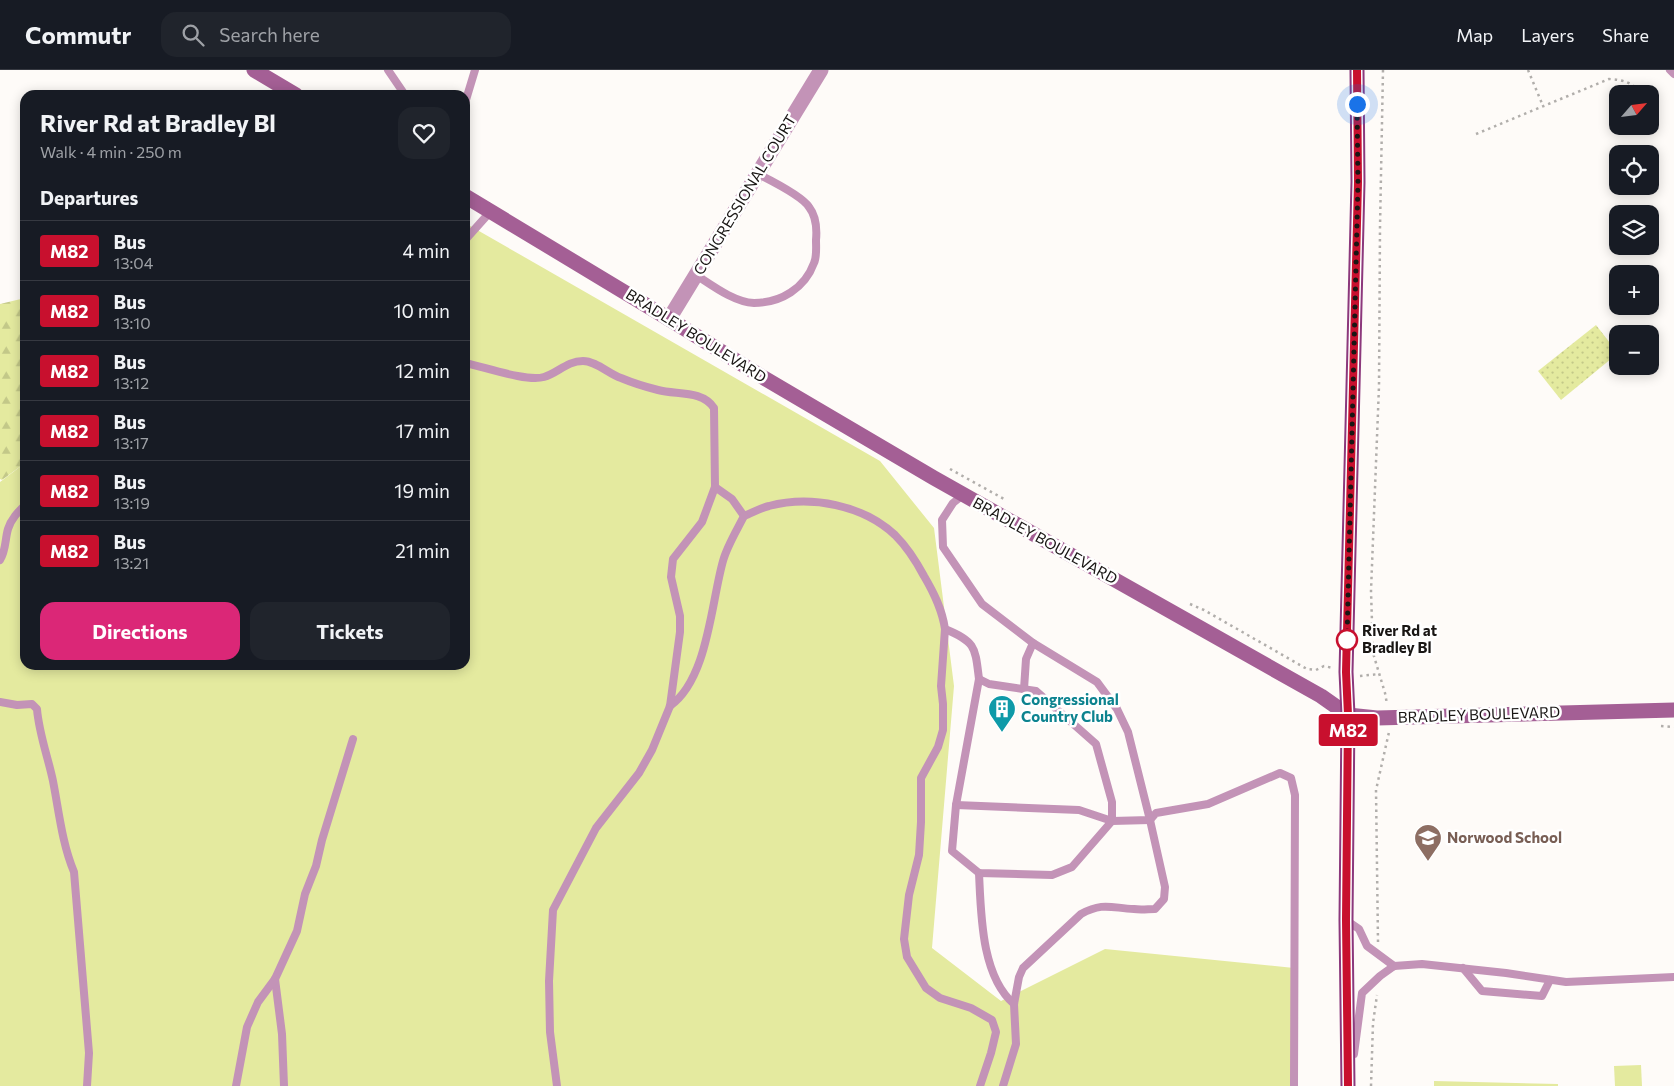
<!DOCTYPE html>
<meta charset="utf-8">
<style>
:root{--surface:#171b24;--page:#20242c;--text:#f1f3f6;--muted:#9ea1a6;--line:#363941;--accent:#db2777}
body{margin:0;font-family:Commissioner,sans-serif;background:var(--page);color:var(--text);height:100vh;display:flex;flex-direction:column;font-size:19px;white-space:nowrap}
*{box-sizing:border-box;margin:0}
p{font-size:16px;color:var(--muted)}
.icon{flex:none;width:28px;height:28px;fill:none;stroke:currentColor;stroke-width:2;stroke-linecap:round;stroke-linejoin:round}
.map{position:relative;flex:1;overflow:hidden}
.details{position:absolute;left:20px;top:20px;width:450px;height:580px;display:flex;flex-direction:column;background:var(--surface);border-radius:15px;box-shadow:0 2px 12px #0003}
.details>*{flex:none}
.badge{padding:0 10px;border-radius:4px;font-size:18px;line-height:32px}
.needle{width:32px;rotate:62deg}
.tools{position:absolute;left:1609px;top:15px;display:grid;gap:10px}
.tools a{display:grid;place-items:center;width:50px;height:50px;border-radius:10px;background:var(--surface);box-shadow:0 2px 12px #0003;font-size:25px}
.you{position:absolute;width:25px;height:25px;margin:-12px;border:4px solid #fff;border-radius:50%;background:#1a73e8;box-shadow:0 0 0 8px #1a73e833}
.map>.badge{position:absolute;translate:-50% -50%;box-shadow:0 0 0 2px #fff}
h2{padding:0 20px;font-size:19px;line-height:45px}
.round{display:grid;place-items:center;flex:none;width:52px;height:52px;border-radius:15px;background:var(--page)}
.head{display:flex;align-items:center;justify-content:space-between;height:85px;padding:0 20px}
h1{font-size:24px;font-weight:700;line-height:38px}
.cta{display:flex;gap:10px;margin-top:auto;padding:10px 20px}
.cta a{flex:1;height:58px;border-radius:15px;background:var(--accent);color:#fff;font-size:20px;font-weight:700;line-height:58px;text-align:center}
.cta a+a{background:var(--page);color:var(--text)}
ul{padding:0;list-style:none}
li{display:flex;align-items:center;gap:15px;height:60px;padding:0 20px;border-top:1px solid var(--line)}
li div{flex:1}
li b{display:block;font-size:19px}
li em{font-style:normal}
li .badge{min-width:55px;font-weight:700;text-align:center}
header{display:flex;align-items:center;gap:30px;box-sizing:border-box;height:70px;padding:0 25px;background:var(--surface);border-bottom:1px solid var(--line)}
header strong{font-size:24px}
nav{display:flex;gap:28px;margin-inline-start:auto;font-size:18px}
.search{width:350px;height:45px;background:var(--page);display:flex;align-items:center;gap:12px;box-sizing:border-box;padding:0 18px;border-radius:15px;color:var(--muted);font-size:19px}
.map>svg:first-child{display:block}
.green{fill:#e4ea9f}
.forest{fill:url(#forest-firs)}
.park{fill:url(#park-dots)}
.lines{fill:none;stroke-linecap:round;stroke-linejoin:round}
.path{stroke:#b1aeab;stroke-width:2.5;stroke-dasharray:2.5 4;stroke-linecap:butt}
.lane{stroke:#c393b7;stroke-width:8}
.street{stroke:#c393b7;stroke-width:15}
.secondary{stroke:#a45f95;stroke-width:15}
.primary{stroke:#8c387c;stroke-width:15}
.line-casing{stroke:#fff;stroke-width:11}
.line{stroke:#c8102e;stroke-width:8}
.walk{stroke:#191614;stroke-width:5;stroke-dasharray:0 9}
.stop-dot{fill:#fff;stroke:#c8102e;stroke-width:2.5}
.labels{text-anchor:middle;stroke-width:5;stroke-linejoin:round;paint-order:stroke}
.street-label{font-size:15px;fill:#191614;stroke:#fff}
.stop-label{font-size:15px;font-weight:bold;fill:#191614;stroke:#fff;text-anchor:start}
.culture-label{font-size:15px;font-weight:bold;fill:#0d838f;stroke:#fff;text-anchor:start}
.education-label{font-size:15px;font-weight:bold;fill:#785e54;stroke:#fff;text-anchor:start}
</style>
<header>
<strong>Commutr</strong>
<div class="search"><svg class="icon" aria-label="search" viewBox="0 0 24 24"><circle cx="10" cy="10" r="6"/><path d="M15 15l6 6"/></svg>Search here</div>
<nav><a>Map</a><a>Layers</a><a>Share</a></nav>
</header>
<div class="map">
<svg width="1674" height="1016" viewBox="0 0 1674 1016">
<defs>
<pattern id="forest-firs" width="22" height="20" patternUnits="userSpaceOnUse" patternTransform="scale(1.25)"><rect width="22" height="20" fill="#e4ea9f"/><path d="M5 1l3.5 6h-7zM16 11l3.5 6h-7z" fill="#c3c888"/></pattern>
<pattern id="park-dots" width="8" height="8" patternUnits="userSpaceOnUse" patternTransform="scale(1.25)"><rect width="8" height="8" fill="#e4ea9f"/><path d="M2 2h.1M6 6h.1" fill="none" stroke="#c3c888" stroke-width="1.8" stroke-linecap="round"/></pattern>
</defs>
<rect width="100%" height="100%" fill="#fefbf8"/>
<g class="green">
<polygon points="465,153 880,391 934,458 954,616 932,878 1001,931 1105,879 1294,898 1298,1016 0,1016 0,412 25,393 25,595 465,595"/>
<polygon points="1641,995 1642,1016 1615,1016 1614,996"/>
<polygon points="1434,1011 1558,1014 1558,1016 1434,1016"/>
</g>
<polygon class="forest" points="25,228 25,393 2,410 0,409 0,234"/>
<polygon class="park" points="1596,255 1617,282 1617,284 1561,330 1538,301"/>
<g class="lines">
<g class="path">
<polyline points="1383,0 1380,157 1379,316 1371,521 1373,583 1385,623 1387,634"/>
<polyline points="1528,0 1543,36"/>
<polyline points="310,21 317,25"/>
<path d="M1476 64 1609 9C1623 10 1633 12 1641 24"/>
<polyline points="950,399 1004,429"/>
<polyline points="1190,534 1204,540 1307,599 1316,600 1324,596 1333,598"/>
<polyline points="1360,606 1379,604"/>
<polyline points="1661,656 1674,657"/>
<polyline points="1378,872 1376,720 1389,662"/>
<polyline points="1371,1016 1373,953 1377,925"/>
</g>
<g class="lane">
<polyline points="388,0 405,25"/>
<polyline points="1670,0 1674,4"/>
<polyline points="465,33 475,0"/>
<polyline points="465,170 491,141"/>
<path d="M696 205C713 216 734 232 754 233 781 233 805 218 814 193 817 187 816 177 816 170 817 159 816 146 809 137 802 126 770 110 758 104"/>
<path d="M465 293C485 297 526 312 544 307 558 303 567 291 583 291 596 291 609 304 621 308 633 313 646 317 658 320 677 325 702 320 714 338L715 417 732 429 744 446C752 443 760 438 769 436 811 425 863 435 895 465 907 477 916 491 924 506 934 523 942 539 945 559 976 572 975 577 979 609"/>
<path d="M963 425 953 433 942 450 943 477 982 534 1033 573 1097 612 1117 639 1128 662 1150 750 1165 817 1164 829 1155 839C1148 839 1141 840 1134 839 1111 838 1103 832 1081 844L1023 898 1019 907 1014 934 1016 974 1003 1016"/>
<path d="M0 490C6 481 5 469 8 459 11 449 18 442 25 435"/>
<polyline points="945,559 941,616 943,634 943,660 938,677 921,708 921,752 919,785 909,825 904,869 907,887 926,918 940,928 971,938 992,950 996,962 991,983 980,1016"/>
<polygon points="979,609 989,614 1036,621 1096,674 1112,732 1112,751 1072,797 1052,805 979,803 952,781 956,735"/>
<polyline points="1024,619 1026,589 1033,573"/>
<path d="M0 632 17 635 32 634 37 639C39 664 48 687 53 711 59 742 62 773 74 802L89 983 87 1016"/>
<path d="M670 636C708 609 711 533 723 491 727 476 737 460 744 446"/>
<polyline points="956,735 1079,740 1112,751 1150,750 1156,743 1208,734 1280,703 1291,708 1295,725 1294,1016"/>
<path d="M979 803C981 843 981 906 1014 934"/>
<polyline points="1346,850 1359,859 1367,876 1394,896"/>
<polyline points="1463,898 1482,921 1542,926 1550,910"/>
<polyline points="275,909 282,964 284,1016"/>
<polyline points="1354,984 1362,923 1380,906 1394,896 1422,894 1506,903 1566,912 1674,907"/>
<polyline points="236,1016 247,957 258,932 275,909 297,861 305,824 316,796 322,770 353,669"/>
<polyline points="557,1016 550,962 549,911 553,840 596,758 639,703 652,680 670,636 680,562 680,546 671,507 673,489 702,452 715,417"/>
</g>
<polyline class="street" points="669,249 821,0"/>
<g class="secondary">
<polyline points="254,0 296,25"/>
<polyline points="465,126 669,249 764,308 934,408 1321,626 1348,645 1377,648 1674,640"/>
</g>
<polyline class="primary" points="1348,1016 1346,850 1348,645 1346,602 1358,112 1357,0"/>
</g>
<g class="lines">
<defs>
<polyline id="line" points="1348,1016 1346,850 1348,645 1346,602 1358,112 1357,0"/>
</defs>
<use href="#line" class="line-casing"/>
<use href="#line" class="line"/>
<polyline class="walk" points="1347,570 1358,112 1357,34"/>
</g>
<defs>
<symbol id="building-pin" viewBox="-11 -11 22 30"><path d="M0 17L-7.5 6A9.5 9.5 0 1 1 7.5 6Z" fill="#0f9aa8" stroke="#fff"/><path d="M-4-6H4V6H1V3H-1V6H-4ZM-2.5-4.3h1.7v1.8h-1.7ZM.8-4.3h1.7v1.8H.8ZM-2.5-1h1.7V.8h-1.7ZM.8-1h1.7V.8H.8Z" fill="#fff"/></symbol>
<symbol id="school-pin" viewBox="-11 -11 22 30"><path d="M0 17L-7.5 6A9.5 9.5 0 1 1 7.5 6Z" fill="#8d6e63" stroke="#fff"/><path d="M0-5L7-2L0 1L-7-2ZM-4 1L0 2.5L4 1V4Q0 6-4 4Z" fill="#fff"/></symbol>
</defs>
<g fill-rule="evenodd">
<use href="#building-pin" x="986" y="623" width="32" height="43"/>
<use href="#school-pin" x="1412" y="752" width="32" height="43"/>
</g>
<circle class="stop-dot" cx="1347" cy="570" r="10"/>
<g class="labels">
<g class="street-label">
<text transform="translate(745 125) rotate(-59)" y="5">CONGRESSIONAL COURT</text>
<text transform="translate(696 266) rotate(32)" y="5">BRADLEY BOULEVARD</text>
<text transform="translate(1045 471) rotate(29)" y="5">BRADLEY BOULEVARD</text>
<text transform="translate(1479 645) rotate(-2)" y="5">BRADLEY BOULEVARD</text>
</g>
<g class="stop-label">
<text x="1362" y="566">River Rd at<tspan x="1362" dy="17">Bradley Bl</tspan></text>
</g>
<g class="culture-label">
<text x="1021" y="635">Congressional<tspan x="1021" dy="17">Country Club</tspan></text>
</g>
<g class="education-label">
<text x="1447" y="773">Norwood School</text>
</g>
</g>
</svg>
<div class="tools">
<a><svg class="needle" viewBox="-14 -14 28 28"><path d="M0-13l5 13h-10z" fill="#e53935"/><path d="M0 13l5-13h-10z" fill="#9ea1a6"/></svg></a>
<a><svg class="icon" aria-label="locate" viewBox="0 0 24 24"><circle cx="12" cy="12" r="6"/><path d="M12 2v4M12 18v4M2 12h4M18 12h4"/></svg></a>
<a><svg class="icon" aria-label="layers" viewBox="0 0 24 24"><path d="M12 4l9 5-9 5-9-5zM3 14l9 5 9-5"/></svg></a>
<a>+</a>
<a>−</a>
</div>
<div class="you" style="left:1357px;top:34px"></div>
<b class="badge" style="left:1348px;top:660px;background:#c8102e;color:#fff">M82</b>
<section class="details">
<div class="head"><div><h1>River Rd at Bradley Bl</h1><p>Walk · 4 min · 250 m</p></div><a class="round"><svg class="icon" aria-label="heart" viewBox="0 0 24 24"><path d="M12 20l-8-8c-3-5 5-10 8-4 3-6 11-1 8 4z"/></svg></a></div>
<h2>Departures</h2>
<ul>
<li><span class="badge" style="background:#c8102e;color:#fff">M82</span><div><b>Bus</b><p>13:04</p></div><em>4 min</em></li>
<li><span class="badge" style="background:#c8102e;color:#fff">M82</span><div><b>Bus</b><p>13:10</p></div><em>10 min</em></li>
<li><span class="badge" style="background:#c8102e;color:#fff">M82</span><div><b>Bus</b><p>13:12</p></div><em>12 min</em></li>
<li><span class="badge" style="background:#c8102e;color:#fff">M82</span><div><b>Bus</b><p>13:17</p></div><em>17 min</em></li>
<li><span class="badge" style="background:#c8102e;color:#fff">M82</span><div><b>Bus</b><p>13:19</p></div><em>19 min</em></li>
<li><span class="badge" style="background:#c8102e;color:#fff">M82</span><div><b>Bus</b><p>13:21</p></div><em>21 min</em></li>
</ul>
<div class="cta"><a>Directions</a><a>Tickets</a></div>
</section>
</div>
